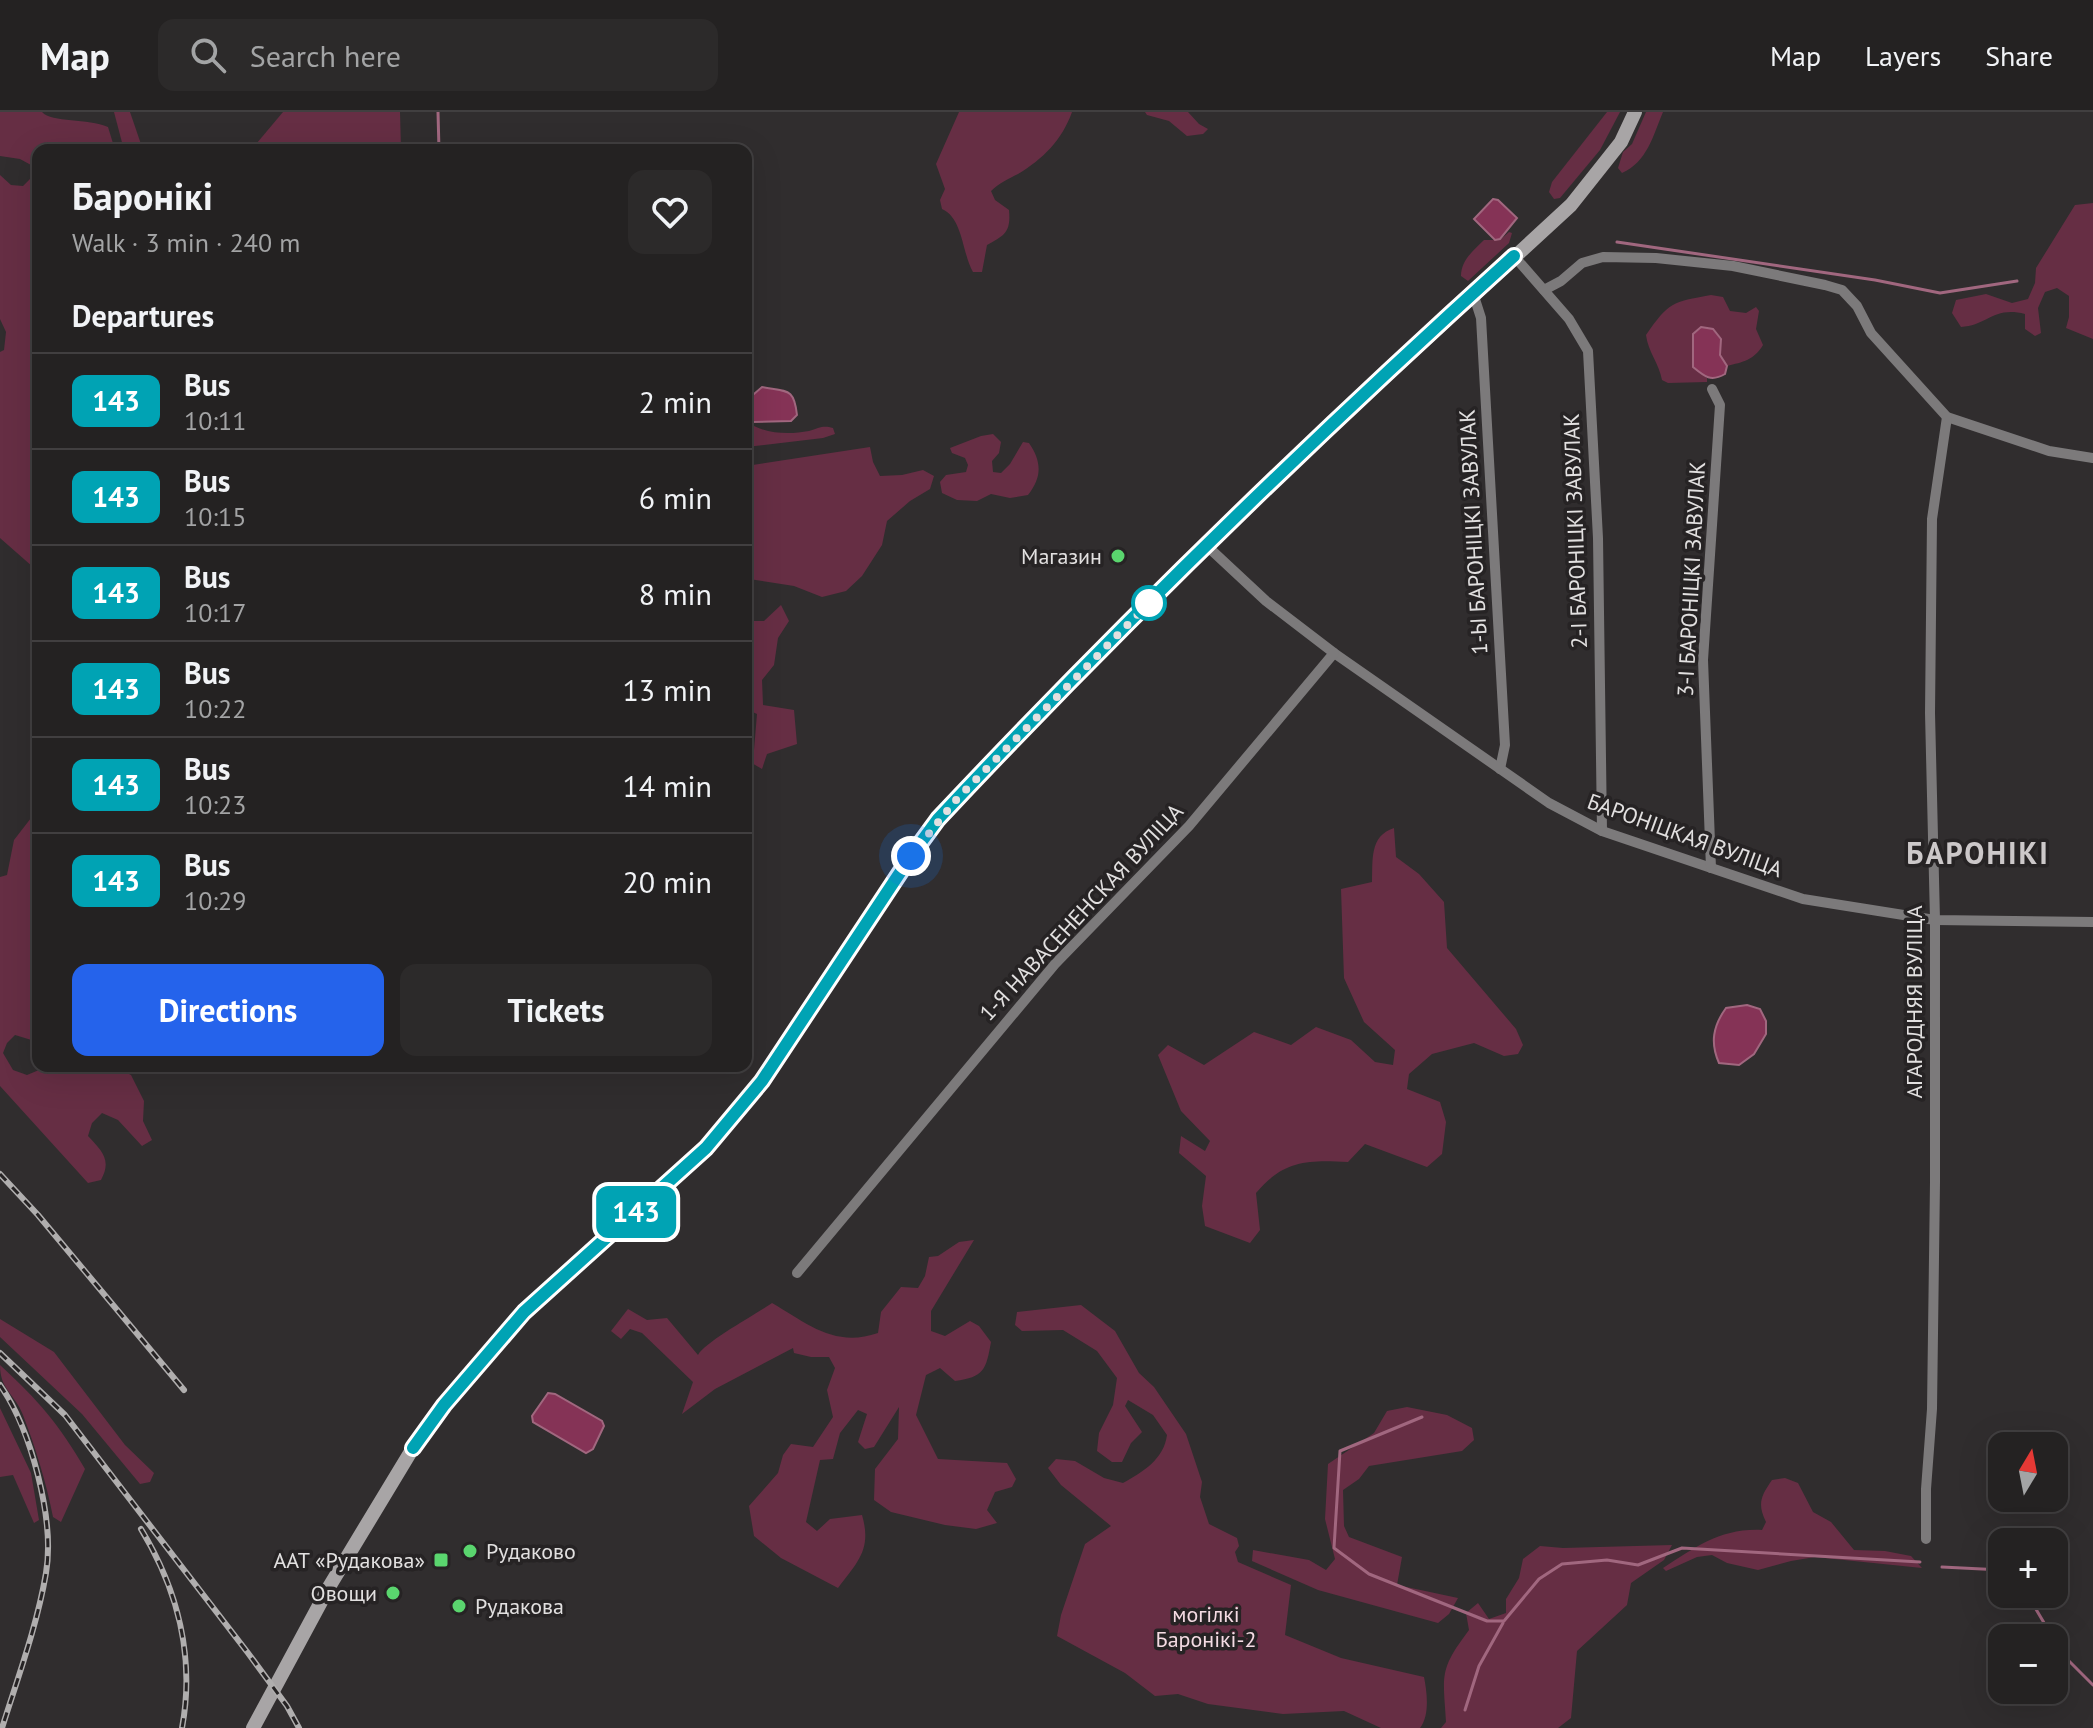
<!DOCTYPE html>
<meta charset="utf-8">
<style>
:root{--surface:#242222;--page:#2c2a2a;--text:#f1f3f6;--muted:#a3a4a5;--line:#413f40;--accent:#2563eb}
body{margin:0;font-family:"PT Sans",sans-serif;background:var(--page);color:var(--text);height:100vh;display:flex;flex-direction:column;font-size:30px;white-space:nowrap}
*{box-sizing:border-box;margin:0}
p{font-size:26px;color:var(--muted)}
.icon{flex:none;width:44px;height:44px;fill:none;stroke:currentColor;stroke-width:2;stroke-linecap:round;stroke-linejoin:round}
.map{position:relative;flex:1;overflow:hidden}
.drawer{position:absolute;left:32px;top:32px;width:720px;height:928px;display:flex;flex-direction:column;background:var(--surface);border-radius:16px;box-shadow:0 8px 32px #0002,0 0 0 2px var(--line)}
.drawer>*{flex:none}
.badge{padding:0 16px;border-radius:12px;font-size:28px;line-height:52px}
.needle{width:52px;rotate:10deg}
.tools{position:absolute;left:1988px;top:1320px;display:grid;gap:16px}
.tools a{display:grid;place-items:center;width:80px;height:80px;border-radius:16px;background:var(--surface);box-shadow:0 8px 32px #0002,0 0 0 2px var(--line);font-size:40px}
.you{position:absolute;width:40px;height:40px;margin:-20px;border:6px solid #fff;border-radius:50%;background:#1a73e8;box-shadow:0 0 0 12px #1a73e833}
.map>.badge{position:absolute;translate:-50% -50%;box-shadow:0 0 0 4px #fff}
h2{padding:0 40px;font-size:30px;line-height:72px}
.round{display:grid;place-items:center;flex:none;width:84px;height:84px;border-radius:16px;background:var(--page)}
.overview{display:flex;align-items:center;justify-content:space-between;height:136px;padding:0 40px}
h1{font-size:38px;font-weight:600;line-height:60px}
.button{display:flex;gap:16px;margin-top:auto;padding:16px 40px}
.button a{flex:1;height:92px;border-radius:16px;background:var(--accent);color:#fff;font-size:32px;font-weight:600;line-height:92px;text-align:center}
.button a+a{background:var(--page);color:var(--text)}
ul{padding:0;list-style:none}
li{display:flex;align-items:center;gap:24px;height:96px;padding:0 40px;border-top:2px solid var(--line)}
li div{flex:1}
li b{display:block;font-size:30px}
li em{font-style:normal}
li .badge{min-width:88px;font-weight:700;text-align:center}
header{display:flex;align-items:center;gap:48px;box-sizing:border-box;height:112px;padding:0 40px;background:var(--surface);border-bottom:2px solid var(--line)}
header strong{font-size:38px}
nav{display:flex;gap:44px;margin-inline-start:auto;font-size:28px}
.search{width:560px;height:72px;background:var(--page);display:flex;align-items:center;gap:20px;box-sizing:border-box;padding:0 28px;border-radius:16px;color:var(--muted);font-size:30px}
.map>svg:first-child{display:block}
.green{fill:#662e44}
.water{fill:#853356;stroke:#a1677f;stroke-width:2}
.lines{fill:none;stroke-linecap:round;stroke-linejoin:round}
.stream{stroke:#a1677f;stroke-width:3}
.minor{stroke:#7c7a7b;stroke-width:10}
.secondary{stroke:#a8a5a6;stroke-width:14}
.rail-casing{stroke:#b0aeae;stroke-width:6}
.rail{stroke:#262324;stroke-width:3;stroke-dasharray:9;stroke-linecap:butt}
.line-casing{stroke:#fff;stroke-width:18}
.line{stroke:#00a3b4;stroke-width:12}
.walk{stroke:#e2e0e0;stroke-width:8;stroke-dasharray:0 14.4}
.poi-dot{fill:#5ad56e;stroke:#262324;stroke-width:3}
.stop-dot{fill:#fff;stroke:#00a3b4;stroke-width:4}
.labels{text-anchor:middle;stroke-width:7;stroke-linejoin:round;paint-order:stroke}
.street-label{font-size:22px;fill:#e2e0e0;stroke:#262324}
.poi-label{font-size:22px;fill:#e2e0e0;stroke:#262324;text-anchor:end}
.park-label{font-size:22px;fill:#f4dbe3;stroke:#262324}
.district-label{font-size:30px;font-weight:bold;letter-spacing:2px;fill:#ccc8c9;stroke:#262324}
</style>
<header>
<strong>Map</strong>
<div class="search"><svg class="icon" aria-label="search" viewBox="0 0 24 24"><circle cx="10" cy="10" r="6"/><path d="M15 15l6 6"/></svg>Search here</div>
<nav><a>Map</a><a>Layers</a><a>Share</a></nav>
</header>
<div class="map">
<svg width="2093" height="1616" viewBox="0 0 2093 1616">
<rect width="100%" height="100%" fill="#302d2e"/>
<g class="green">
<path d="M0 0H42C52 11 88 6 108 15L115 38H38V467L33 455 0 426V240L4 238 6 220 0 207V63L11 73 23 74 30 67 31 53 20 47 0 44Z"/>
<polygon points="114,0 130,0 143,38 124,38"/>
<polygon points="283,0 400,0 401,38 251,38"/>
<path d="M959 0H1072C1062 28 1043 47 1018 62 1008 67 999 71 991 79L995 88 1009 98C1011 120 1005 123 987 133L982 160H973C962 141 963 106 942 97L940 88 945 77 936 52Z"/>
<polygon points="1145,0 1188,0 1199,12 1208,17 1203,22 1187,24 1169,9 1147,3"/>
<polygon points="1607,0 1620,0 1600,38 1560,86 1554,87 1549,80 1552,70"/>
<path d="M1646 0H1663C1653 24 1647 50 1622 61L1618 56 1623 40 1632 32Z"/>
<path d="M2093 91V227L2066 216 2069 205V184L2057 176 2045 180 2038 196 2041 221 2035 224 2025 217V202C1993 194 1987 214 1961 215L1952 201 1956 188 1986 182 2012 191 2028 187 2035 171 2036 156 2075 93Z"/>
<path d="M1509 120 1512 121 1509 131 1468 169 1461 164C1461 148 1474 138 1484 128H1500Z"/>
<path d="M1711 183 1723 185 1730 199 1746 201 1756 195 1759 199 1756 217 1763 233C1754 248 1743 250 1727 254L1720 243 1693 255 1707 266V270L1668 271 1662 268C1659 251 1648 240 1646 223 1669 190 1672 190 1711 183Z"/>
<path d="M746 309C763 322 788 323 809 319 819 316 823 313 833 316L835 322 823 326 746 335Z"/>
<path d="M993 322 1001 330 999 341 992 349 993 360 1001 361 1010 352 1023 330 1029 331C1042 350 1042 365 1028 383L1010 386 991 382 977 389 957 388 942 381 940 370 946 363 966 360 968 353 965 346 952 341 950 336 981 324Z"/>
<polygon points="870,335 873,350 880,364 902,363 923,358 934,364 930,377 910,389 887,409 882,433 862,464 846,479 822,485 794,474 749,467 746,464 746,354"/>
<polygon points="781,493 789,509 778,526 774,553 762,568 763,593 794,598 797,632 767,642 762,657 750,650 754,638 757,602 746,597 746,509 764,509"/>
<path d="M38 697V930L15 923 7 931 3 941 13 958 27 963 39 958 42 954H113L131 963 144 989 143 1009 152 1028 142 1034 118 1008 102 1001 92 1011 88 1024C102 1039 112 1048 101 1068L88 1071 0 974V765L7 763 14 728Z"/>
<path d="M1394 716 1396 745 1419 762 1444 790 1447 836 1516 917 1523 933 1518 942 1504 944 1474 931 1432 942 1409 962 1407 977 1440 990 1446 1010 1442 1042 1427 1055 1365 1032 1348 1050C1307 1048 1284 1048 1256 1081L1260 1118 1250 1131 1205 1114 1202 1094 1206 1064 1179 1041 1181 1024 1205 1039 1210 1029 1181 999 1158 943 1168 933 1204 953 1254 920 1291 933 1316 915 1351 928 1375 950 1393 953 1395 938 1364 910 1344 866 1341 777 1372 770C1373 749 1369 724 1394 716Z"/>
<path d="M974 1128 931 1199V1219L945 1224 970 1209 979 1214 991 1230C986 1258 984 1265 955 1269L940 1256 926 1263 916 1303 938 1347 1007 1351 1016 1367 1012 1375 995 1380 987 1398 997 1411 976 1417 945 1413 891 1400 874 1388 875 1357 898 1327 899 1295 874 1335 865 1337 858 1330 867 1302 858 1298 840 1321 833 1347 820 1348 806 1410 817 1419 830 1407 862 1403C872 1437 858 1450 838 1476L781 1446 754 1424 749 1394 778 1361 783 1343 791 1332 813 1335 833 1305 827 1278 835 1256 829 1245H811L794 1241 793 1236 715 1277 682 1302 693 1270 642 1221 630 1217 621 1227 611 1219 628 1197 647 1208 667 1206 698 1243C706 1229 755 1203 772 1191 808 1212 835 1236 878 1221L881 1200 901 1175 918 1176 925 1164 929 1145 938 1144 959 1130Z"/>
<path d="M1081 1193 1115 1219 1139 1261 1154 1275 1186 1322 1202 1370 1200 1385 1209 1412 1237 1426 1239 1434 1235 1440 1238 1450 1291 1473 1285 1523 1341 1546 1424 1565C1427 1580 1430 1603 1420 1616H1381L1344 1599 1283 1602 1208 1592 1178 1582 1155 1584 1125 1561 1057 1524 1061 1503 1085 1432 1111 1414 1061 1373 1048 1356 1056 1347 1075 1349 1104 1366 1123 1371C1143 1360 1164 1347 1167 1323L1153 1303 1128 1288 1125 1294 1142 1320 1131 1331 1122 1350H1112L1097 1339 1099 1321 1113 1293 1117 1266 1097 1239 1063 1218 1022 1219 1015 1213 1017 1200Z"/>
<polygon points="0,1207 54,1240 125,1333 154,1361 150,1370 140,1372 82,1302 0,1225"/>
<path d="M0 1253C38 1288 59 1312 85 1357L61 1410 53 1405C46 1370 36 1337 23 1303 15 1282 0 1278 0 1253Z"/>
<polygon points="1407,1295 1447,1303 1472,1316 1474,1328 1462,1339 1369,1354 1359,1367 1343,1378 1344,1414 1349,1425 1402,1445 1397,1473 1458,1486 1449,1502 1438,1511 1318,1478 1252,1449 1253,1438 1309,1448 1326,1458 1335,1447 1325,1407 1328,1352 1374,1321 1387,1299"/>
<polygon points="0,1296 31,1361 39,1408 34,1411 13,1363 0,1365"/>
<path d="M1785 1366 1798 1371 1813 1400 1831 1410 1854 1438 1885 1439 1911 1444 1922 1456 1815 1445 1791 1449 1758 1458 1727 1451 1712 1443 1697 1445 1666 1459 1663 1456C1696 1435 1721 1416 1762 1418L1766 1410C1757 1392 1761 1384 1772 1368Z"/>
<path d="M1672 1433 1664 1448 1631 1471 1627 1493 1577 1539 1571 1606 1558 1616H1441L1446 1610C1443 1562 1439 1558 1469 1518L1466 1501 1478 1491 1489 1507 1506 1501V1487L1519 1466 1523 1447 1540 1434 1563 1436Z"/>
</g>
<g class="water">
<polygon points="1493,87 1498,88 1517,106 1500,127 1495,128 1474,107"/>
<path d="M1701 215 1713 217 1721 227 1720 243 1727 254 1725 262C1711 270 1705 265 1693 255V222Z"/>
<path d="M762 275C787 280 794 275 797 303L791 309 753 310 746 307V289Z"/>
<path d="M1747 893 1760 897 1766 909V922L1754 942 1739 953 1719 951C1710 931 1713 914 1726 896Z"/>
<polygon points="548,1281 555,1282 602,1309 604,1314 593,1337 586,1341 533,1310 532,1304"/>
</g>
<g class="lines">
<g class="stream">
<polyline points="438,0 439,38"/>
<polyline points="1617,130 1875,168 1940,181 2017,169"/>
<polyline points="1422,1305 1340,1339 1334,1436 1369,1462 1487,1509 1504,1509 1539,1467 1562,1452 1607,1448 1638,1453 1682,1436 1920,1450"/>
<polyline points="1942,1455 2002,1458"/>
<polyline points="2027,1482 2053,1526"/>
<polyline points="2054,1527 2064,1544 2093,1573"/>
<polyline points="1465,1598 1479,1554 1503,1511"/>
</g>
<g class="minor">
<polyline points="1514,144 1569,207 1588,239 1598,426 1602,719"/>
<polyline points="1544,178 1561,169 1582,151 1603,145 1656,146 1733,154 1825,173 1842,178 1857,194 1871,221 1947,305 2049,339 2093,346"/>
<polyline points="1473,181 1481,206 1505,633 1500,657"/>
<polyline points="1207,434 1266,489 1334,541 1549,691 1602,719 1803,787 1935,808 2093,810"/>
<polyline points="1711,756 1703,548 1720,293 1712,277"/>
<polyline points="797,1161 1055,852 1189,714 1334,541"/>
<polyline points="1926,1427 1926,1377 1932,1297 1935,1070 1935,808 1930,601 1932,407 1947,305"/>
</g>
<polyline class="secondary" points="253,1616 329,1475 413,1336 444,1293 524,1200 706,1036 762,969 911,744 938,707 1124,515 1302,341 1571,93 1621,30 1635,0"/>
<defs>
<g id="rail">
<polyline points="0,1062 38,1103 184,1278"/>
<polyline points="0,1241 65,1303 248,1541 287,1594 299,1616"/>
<path d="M0 1273C31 1317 55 1408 46 1461 37 1514 18 1565 2 1616"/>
<path d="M141 1417C178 1478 195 1546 182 1616"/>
</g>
</defs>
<use href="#rail" class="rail-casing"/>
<use href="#rail" class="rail"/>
</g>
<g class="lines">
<defs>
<path id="line" d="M413 1336 444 1293 524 1200 706 1036 762 969 911 744 938 707C1122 511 1315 324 1514 144"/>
</defs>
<use href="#line" class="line-casing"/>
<use href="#line" class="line"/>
<polyline class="walk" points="911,744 956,688 1149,491"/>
</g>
<g class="poi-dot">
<circle cx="1118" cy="444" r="8"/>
<circle cx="470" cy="1439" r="8"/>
<rect x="433" y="1440" width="16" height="16" rx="4"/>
<circle cx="393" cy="1481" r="8"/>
<circle cx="459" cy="1494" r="8"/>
</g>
<circle class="stop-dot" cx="1149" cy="491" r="16"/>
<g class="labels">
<g class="street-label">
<text transform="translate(1575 419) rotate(-92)" y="8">2-І БАРОНІЦКІ ЗАВУЛАК</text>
<text transform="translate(1473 420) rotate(-93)" y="8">1-Ы БАРОНІЦКІ ЗАВУЛАК</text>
<text transform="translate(1691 467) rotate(-87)" y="8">3-І БАРОНІЦКІ ЗАВУЛАК</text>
<text transform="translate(1685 723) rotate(20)" y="8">БАРОНІЦКАЯ ВУЛІЦА</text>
<text transform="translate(1081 800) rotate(-47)" y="8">1-Я НАВАСЕНЕНСКАЯ ВУЛІЦА</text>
<text transform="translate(1914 890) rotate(-90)" y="8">АГАРОДНЯЯ ВУЛІЦА</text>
</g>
<g class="poi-label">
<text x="1102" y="452">Магазин</text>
<text x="486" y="1447" text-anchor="start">Рудаково</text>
<text x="425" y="1456">ААТ «Рудакова»</text>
<text x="377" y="1489">Овощи</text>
<text x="475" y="1502" text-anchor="start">Рудакова</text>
</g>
<g class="park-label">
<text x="1206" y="1510">могілкі<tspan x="1206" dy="25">Баронікі-2</tspan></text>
</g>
<g class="district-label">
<text x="1978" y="752">БАРОНІКІ</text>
</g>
</g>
</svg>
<div class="tools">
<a><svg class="needle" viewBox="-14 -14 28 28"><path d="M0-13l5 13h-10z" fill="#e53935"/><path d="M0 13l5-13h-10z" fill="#a3a4a5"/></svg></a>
<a>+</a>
<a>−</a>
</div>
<div class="you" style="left:911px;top:744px"></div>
<b class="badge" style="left:636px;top:1100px;background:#00a3b4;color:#fff">143</b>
<section class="drawer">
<div class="overview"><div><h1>Баронікі</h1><p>Walk · 3 min · 240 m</p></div><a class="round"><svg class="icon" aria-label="heart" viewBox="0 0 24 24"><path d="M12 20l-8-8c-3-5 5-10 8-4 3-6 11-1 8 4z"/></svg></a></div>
<h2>Departures</h2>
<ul>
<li><span class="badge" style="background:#00a3b4;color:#fff">143</span><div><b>Bus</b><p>10:11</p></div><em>2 min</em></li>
<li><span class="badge" style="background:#00a3b4;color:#fff">143</span><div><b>Bus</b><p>10:15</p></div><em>6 min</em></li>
<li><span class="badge" style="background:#00a3b4;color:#fff">143</span><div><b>Bus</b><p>10:17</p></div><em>8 min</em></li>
<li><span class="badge" style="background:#00a3b4;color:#fff">143</span><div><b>Bus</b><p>10:22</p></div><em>13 min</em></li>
<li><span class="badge" style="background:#00a3b4;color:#fff">143</span><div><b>Bus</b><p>10:23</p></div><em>14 min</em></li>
<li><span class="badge" style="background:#00a3b4;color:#fff">143</span><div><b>Bus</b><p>10:29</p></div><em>20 min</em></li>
</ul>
<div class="button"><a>Directions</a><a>Tickets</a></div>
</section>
</div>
